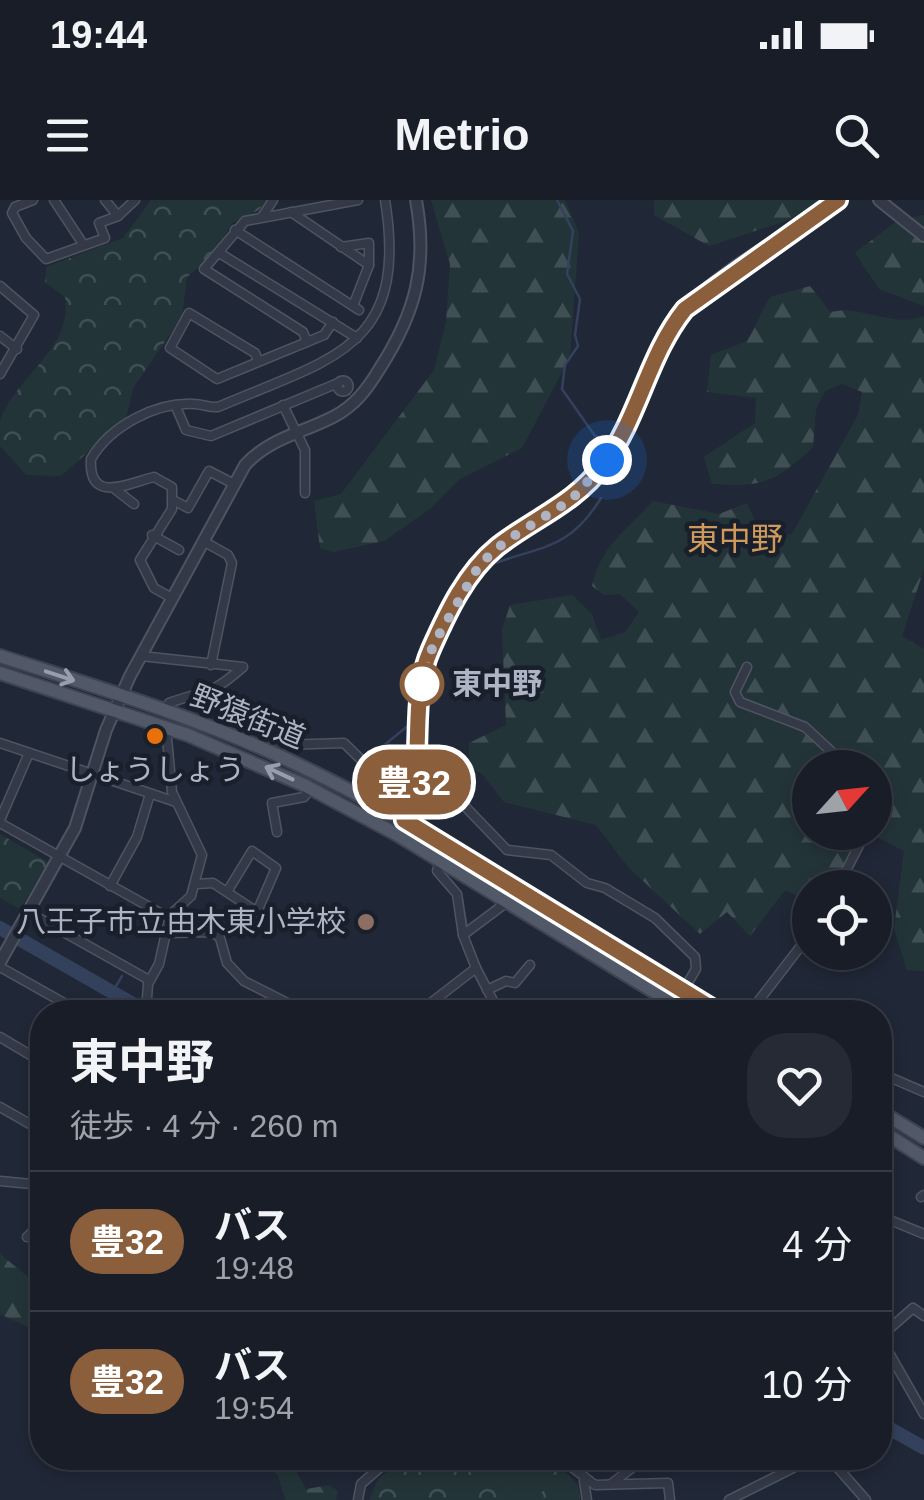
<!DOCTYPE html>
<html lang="ja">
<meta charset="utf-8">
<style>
:root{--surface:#181d28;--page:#252a34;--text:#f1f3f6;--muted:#9fa2a8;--line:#363b45}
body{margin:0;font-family:Arial,"Noto Sans JP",sans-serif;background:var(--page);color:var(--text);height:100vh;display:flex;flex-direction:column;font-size:38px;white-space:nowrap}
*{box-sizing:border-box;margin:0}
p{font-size:32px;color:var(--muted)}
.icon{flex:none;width:55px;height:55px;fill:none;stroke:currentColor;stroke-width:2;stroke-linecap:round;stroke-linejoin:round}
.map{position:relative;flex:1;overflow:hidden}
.panel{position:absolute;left:30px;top:800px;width:862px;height:470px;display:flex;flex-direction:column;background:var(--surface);border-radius:40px;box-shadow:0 5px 15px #0003,0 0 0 2px var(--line)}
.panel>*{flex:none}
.badge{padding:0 20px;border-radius:32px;font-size:35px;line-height:65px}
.needle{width:65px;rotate:63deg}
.controls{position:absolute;left:792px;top:550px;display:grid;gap:20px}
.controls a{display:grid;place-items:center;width:100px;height:100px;border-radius:50%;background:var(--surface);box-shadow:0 5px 15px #0003,0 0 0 2px var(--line);font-size:50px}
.you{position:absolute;width:50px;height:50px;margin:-25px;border:8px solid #fff;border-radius:50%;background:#1a73e8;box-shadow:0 0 0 15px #1a73e833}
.map>.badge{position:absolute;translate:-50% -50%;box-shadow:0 0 0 5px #fff}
.round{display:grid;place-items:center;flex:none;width:105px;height:105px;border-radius:40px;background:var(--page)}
.overview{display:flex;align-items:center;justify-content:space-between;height:170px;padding:0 40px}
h1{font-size:48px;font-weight:700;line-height:75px}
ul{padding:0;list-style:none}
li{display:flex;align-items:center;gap:30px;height:140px;padding:0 40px;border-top:2px solid var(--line)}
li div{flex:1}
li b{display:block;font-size:38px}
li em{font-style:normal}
li .badge{min-width:110px;font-weight:700;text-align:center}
.status{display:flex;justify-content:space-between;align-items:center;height:70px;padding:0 50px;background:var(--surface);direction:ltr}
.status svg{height:28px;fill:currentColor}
header{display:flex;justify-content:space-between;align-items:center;height:130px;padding:0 40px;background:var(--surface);font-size:45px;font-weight:700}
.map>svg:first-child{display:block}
.forest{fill:url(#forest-firs);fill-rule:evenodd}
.park{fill:url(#park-crowns)}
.pitch{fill:#233438}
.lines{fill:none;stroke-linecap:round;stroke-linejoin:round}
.stream{stroke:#34415d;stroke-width:2.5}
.river{stroke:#34415d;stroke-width:14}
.minor-casing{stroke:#4e5461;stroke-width:11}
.tertiary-casing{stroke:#4e5461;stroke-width:14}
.primary-casing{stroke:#3d4350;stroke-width:16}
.minor{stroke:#333946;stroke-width:8}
.tertiary{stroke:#333946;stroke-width:10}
.primary{stroke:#515867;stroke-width:12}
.oneway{stroke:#979dac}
.line-casing{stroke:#fff;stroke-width:22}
.line{stroke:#8b5e3c;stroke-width:15}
.walk{stroke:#aeb4c3;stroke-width:10;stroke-dasharray:0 18}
.stop-dot{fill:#fff;stroke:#8b5e3c;stroke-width:5}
.food-dot{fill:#e8710a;stroke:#191f2b;stroke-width:4}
.education-dot{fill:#8d6e63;stroke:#191f2b;stroke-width:4}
.labels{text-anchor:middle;stroke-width:9;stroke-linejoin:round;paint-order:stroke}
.stop-label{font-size:30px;font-weight:bold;fill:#aeb4c3;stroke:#191f2b;text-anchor:start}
.street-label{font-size:30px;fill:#aeb4c3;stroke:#191f2b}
.poi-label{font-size:30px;fill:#aeb4c3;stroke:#191f2b}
.neighbourhood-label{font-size:32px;fill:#cf9a5d;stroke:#191f2b}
</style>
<div class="status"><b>19:44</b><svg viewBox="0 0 49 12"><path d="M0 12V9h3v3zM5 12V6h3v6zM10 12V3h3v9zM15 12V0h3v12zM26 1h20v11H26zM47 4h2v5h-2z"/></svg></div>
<header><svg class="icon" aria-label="menu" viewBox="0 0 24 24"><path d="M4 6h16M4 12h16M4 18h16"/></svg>Metrio<svg class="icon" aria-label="search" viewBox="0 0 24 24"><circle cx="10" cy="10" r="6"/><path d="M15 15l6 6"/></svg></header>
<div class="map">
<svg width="924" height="1300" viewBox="0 0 924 1300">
<defs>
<pattern id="forest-firs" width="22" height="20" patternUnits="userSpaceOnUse" patternTransform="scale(2.5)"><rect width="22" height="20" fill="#233438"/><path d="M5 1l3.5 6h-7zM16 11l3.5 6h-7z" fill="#404f53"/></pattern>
<pattern id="park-crowns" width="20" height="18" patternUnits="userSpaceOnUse" patternTransform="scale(2.5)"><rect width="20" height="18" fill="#233438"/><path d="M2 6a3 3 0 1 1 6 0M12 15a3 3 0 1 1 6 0" fill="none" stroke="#404f53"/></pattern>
</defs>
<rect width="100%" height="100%" fill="#202736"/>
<g class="forest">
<polygon points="431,0 565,0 579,33 570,157 522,248 460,279 431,308 384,341 333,352 320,348 314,301 341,294 434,170 446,122 450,64"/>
<polygon points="654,0 819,0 792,19 709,46 654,15"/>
<polygon points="924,15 924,106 879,89 855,53 898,20"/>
<path d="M810 86 830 112C863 104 893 129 924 116V369L902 436 924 449V771L907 770 894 729 904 651 871 634 828 687 810 688V702L785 690 750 736 727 712 700 734 629 668 596 625 504 602 483 575 469 566V543L506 525 502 430 510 405 572 395 592 414 601 440 625 432 639 412 620 394 604 395 592 386C600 347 627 330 653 301L719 314 747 303 763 338 792 334 858 215 862 192 842 184 825 191 816 209 813 247C775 282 765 287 712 284L704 257 755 223 756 198 707 192 711 155 747 141 770 97ZM810 568H875V632H810Z"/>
<polygon points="0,1054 42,1088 42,1134 0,1114"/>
<polygon points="245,1258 289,1258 306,1289 330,1285 338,1291 336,1300 286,1300 277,1274"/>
</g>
<g class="park">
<path d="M151 0H266L259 10 232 23 214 53 187 77 182 117 133 188 126 218 61 276 26 275 0 246C0 239 0 229 0 222 12 179 74 149 65 97L45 82 46 67 123 38Z"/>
<polygon points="0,634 48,662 20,709 0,698"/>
<polygon points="403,1258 552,1258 578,1285 580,1300 369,1300 378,1279"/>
</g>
<polygon class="pitch" points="469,1258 527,1258 551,1283 534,1300 510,1300"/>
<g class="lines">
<g class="stream">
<polyline points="557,0 573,31 567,74 580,99 575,135 578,146 565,165 562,189 595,236 609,241"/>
<path d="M493 364C543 345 569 350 601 298"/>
<polyline points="451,431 452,423"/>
<polyline points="376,570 376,552 410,524"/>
<polyline points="385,579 403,594"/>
<polyline points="451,680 461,693 467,728"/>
<polyline points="477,760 486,780"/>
<polyline points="112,793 122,776"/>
</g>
<g class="river">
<polyline points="0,728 147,812"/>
<polyline points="880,1223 924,1248"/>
</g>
<defs>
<g id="minor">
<polyline points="33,0 15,7 12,13 26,38 46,59 105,38 99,23 118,16 135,0"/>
<polyline points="54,0 83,44"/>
<polyline points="105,0 118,16"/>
<polyline points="291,12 369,65 353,106"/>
<polyline points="262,17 273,0"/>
<polyline points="235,30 359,110"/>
<polyline points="341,47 369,43 369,65"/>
<polyline points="221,54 357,138"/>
<polyline points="0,86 34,115 0,174"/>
<polyline points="0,136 17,149"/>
<polyline points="307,142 303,132 204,69 245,21 358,0"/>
<polyline points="258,161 255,153 189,113 170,148 217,179 324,135 333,122"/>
<circle cx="343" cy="186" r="5.5"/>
<polyline points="283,205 305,250 305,293"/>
<polyline points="176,207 186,230 211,236 338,183"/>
<polyline points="116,290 134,304"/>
<polyline points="175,301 188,308 209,271 234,284"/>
<polyline points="152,335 179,350"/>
<polyline points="203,341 228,355 232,363 211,465"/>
<path d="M172 398 154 388 140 360 172 309V287L154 277C129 283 88 305 91 259 110 226 156 202 194 204 203 204 209 208 218 207 332 158 409 149 385 0"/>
<path d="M141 456 243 467C210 496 208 489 169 503L165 510"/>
<polyline points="747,467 735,492 740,502 805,527 849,568"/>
<polyline points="200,499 226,507 282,545 344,543 408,606"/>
<polyline points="0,543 176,602"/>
<polyline points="416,565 428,568 507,650 551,655 587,683 605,688 655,718 695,757 696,769 683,791"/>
<polyline points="875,598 875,603"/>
<polyline points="0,620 29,553"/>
<polyline points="0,623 169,718"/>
<polyline points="277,632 272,603 304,597 311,588"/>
<polyline points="440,661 437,671 457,694 463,735"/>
<polyline points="196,684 213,683 257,712 276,668 252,651 227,692"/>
<polyline points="110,686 137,637 150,594"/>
<polyline points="837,688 866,632"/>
<polyline points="28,712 149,780"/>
<polyline points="167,733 213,732 220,738 227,763 244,781 305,812"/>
<polyline points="0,767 80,812"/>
<polyline points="476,768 499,812"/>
<polyline points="487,790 506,781 515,783 530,765"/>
<polyline points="146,812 148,784 159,764 170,715 191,696 202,655 172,592 166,528"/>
<polyline points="419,812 476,768 463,735 507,702"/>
<polyline points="750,812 810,734"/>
<polyline points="0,837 42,862"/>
<polyline points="880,873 924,892"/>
<polyline points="0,907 42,931"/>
<polyline points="0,981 42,985"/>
<polyline points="921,997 924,995"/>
<polyline points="880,1016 924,1034"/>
<polyline points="27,1037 42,1023"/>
<polyline points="41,1050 42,1049"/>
<polyline points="924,1116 913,1108 880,1137 924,1214"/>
<polyline points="560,1258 595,1285 668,1283 670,1300"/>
<polyline points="829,1258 866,1300"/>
<polyline points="584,1281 587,1300"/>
<polyline points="611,1284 645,1258"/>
<polyline points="358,1300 361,1284 391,1258"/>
<polyline points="729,1300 793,1268 800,1258"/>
</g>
<g id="tertiary">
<polyline points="879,0 924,36"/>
<path d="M396 634C429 575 405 503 434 443 450 409 467 372 496 348 528 322 566 309 594 277 633 232 642 171 674 123 704 78 792 32 838 0"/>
<path d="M0 762 75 628 106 530 130 476 245 265C270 238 302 233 333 217 355 206 368 188 380 168 416 112 428 66 416 0"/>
</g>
<g id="primary">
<path d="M0 456C106 490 213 522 313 572 454 641 585 731 718 812"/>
<polyline points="0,473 188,535 304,585 396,634 687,812"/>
<polyline points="880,911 924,938"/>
<polyline points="880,930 924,958"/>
</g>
</defs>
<use href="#minor" class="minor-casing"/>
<use href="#tertiary" class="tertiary-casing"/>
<use href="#primary" class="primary-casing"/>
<use href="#minor" class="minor"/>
<use href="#tertiary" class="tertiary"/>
<use href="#primary" class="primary"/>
</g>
<defs><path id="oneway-shaft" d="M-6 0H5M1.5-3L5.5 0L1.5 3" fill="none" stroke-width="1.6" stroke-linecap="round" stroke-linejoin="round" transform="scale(2.5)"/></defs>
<g class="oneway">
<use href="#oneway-shaft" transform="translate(60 476) rotate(18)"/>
<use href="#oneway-shaft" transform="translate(279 573) rotate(-155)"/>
</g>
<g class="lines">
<defs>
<path id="line" d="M718 812 404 620C428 566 407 502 431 449 447 413 466 372 497 347 534 318 575 304 604 264 639 217 648 155 685 109L838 0"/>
</defs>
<use href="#line" class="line-casing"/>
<use href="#line" class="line"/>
<polyline class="walk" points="422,484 433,445 480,364 506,341 571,300 607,260"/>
</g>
<circle class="stop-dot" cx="422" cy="484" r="20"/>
<circle class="food-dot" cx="155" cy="536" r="10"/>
<circle class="education-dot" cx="366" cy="722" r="10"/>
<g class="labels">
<g class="stop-label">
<text x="452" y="494">東中野</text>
</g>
<g class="street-label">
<text transform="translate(248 517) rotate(22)" y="10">野猿街道</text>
</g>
<g class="poi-label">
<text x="155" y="580">しょうしょう</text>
<text x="346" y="732" text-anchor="end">八王子市立由木東小学校</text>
</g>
<g class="neighbourhood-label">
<text x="735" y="350">東中野</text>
</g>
</g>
</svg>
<div class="controls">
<a><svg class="needle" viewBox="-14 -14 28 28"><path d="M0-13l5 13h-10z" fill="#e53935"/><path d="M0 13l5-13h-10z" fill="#9fa2a8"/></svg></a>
<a><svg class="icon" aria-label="locate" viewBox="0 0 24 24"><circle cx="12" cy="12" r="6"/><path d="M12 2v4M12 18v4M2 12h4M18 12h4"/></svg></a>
</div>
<div class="you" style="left:607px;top:260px"></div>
<b class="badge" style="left:414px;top:582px;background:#8b5e3c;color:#fff">豊32</b>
<section class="panel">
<div class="overview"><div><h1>東中野</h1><p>徒歩 · 4 分 · 260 m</p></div><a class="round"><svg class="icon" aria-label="heart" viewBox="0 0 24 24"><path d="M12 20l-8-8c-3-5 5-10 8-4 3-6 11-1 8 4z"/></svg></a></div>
<ul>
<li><span class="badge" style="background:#8b5e3c;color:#fff">豊32</span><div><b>バス</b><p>19:48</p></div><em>4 分</em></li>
<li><span class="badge" style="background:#8b5e3c;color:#fff">豊32</span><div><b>バス</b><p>19:54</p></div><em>10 分</em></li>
</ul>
</section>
</div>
